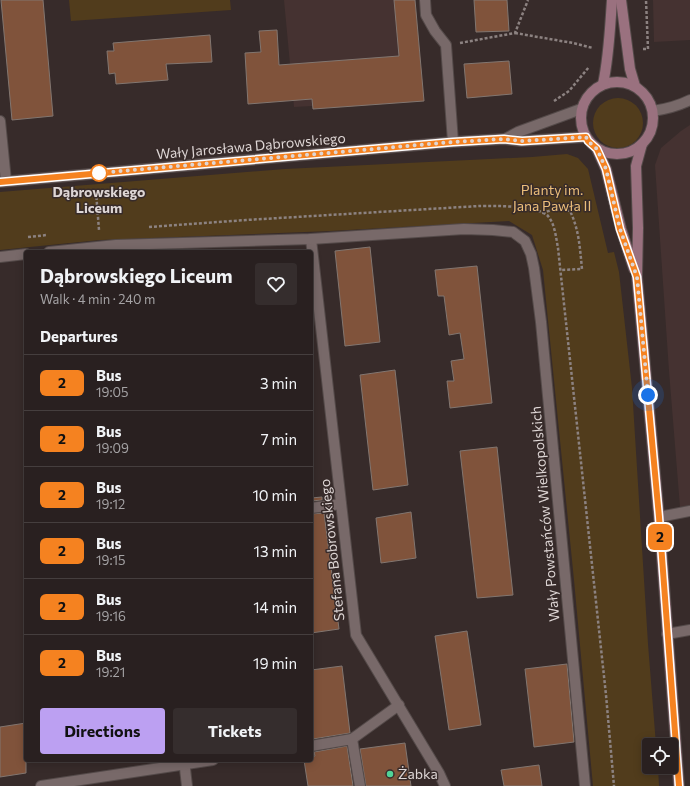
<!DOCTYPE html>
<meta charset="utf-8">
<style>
:root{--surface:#292020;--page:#352d2d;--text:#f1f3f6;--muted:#a5a3a5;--line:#453e3e;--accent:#bca0f2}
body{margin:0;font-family:Commissioner,sans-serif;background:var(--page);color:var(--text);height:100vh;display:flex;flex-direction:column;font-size:15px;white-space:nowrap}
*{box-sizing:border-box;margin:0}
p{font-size:13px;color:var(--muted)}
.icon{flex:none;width:22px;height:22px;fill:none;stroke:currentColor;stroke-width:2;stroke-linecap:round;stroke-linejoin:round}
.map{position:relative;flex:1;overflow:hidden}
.drawer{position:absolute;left:24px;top:250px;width:289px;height:512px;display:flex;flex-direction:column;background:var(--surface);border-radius:4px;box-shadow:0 2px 10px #0003,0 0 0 1px var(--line)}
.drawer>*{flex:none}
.badge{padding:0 8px;border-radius:6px;font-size:14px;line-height:26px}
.buttons{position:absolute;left:642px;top:738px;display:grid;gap:8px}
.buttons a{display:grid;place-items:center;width:36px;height:36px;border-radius:4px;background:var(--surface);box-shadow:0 2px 10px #0003,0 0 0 1px var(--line);font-size:20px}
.you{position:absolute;width:20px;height:20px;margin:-10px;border:3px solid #fff;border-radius:50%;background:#1a73e8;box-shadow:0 0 0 6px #1a73e833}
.map>.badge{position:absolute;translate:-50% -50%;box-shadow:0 0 0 2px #fff}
h2{padding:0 16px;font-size:15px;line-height:36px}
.round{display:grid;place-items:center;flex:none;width:42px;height:42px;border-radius:4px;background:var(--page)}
.summary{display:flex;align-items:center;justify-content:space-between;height:68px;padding:0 16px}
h1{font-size:19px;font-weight:700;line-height:30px}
.cta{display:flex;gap:8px;margin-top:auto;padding:8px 16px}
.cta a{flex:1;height:46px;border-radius:4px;background:var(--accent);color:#111;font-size:16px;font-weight:700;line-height:46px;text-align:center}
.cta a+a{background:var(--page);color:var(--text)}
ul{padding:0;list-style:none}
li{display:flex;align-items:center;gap:12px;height:56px;padding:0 16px;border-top:1px solid var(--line)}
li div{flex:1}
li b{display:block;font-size:15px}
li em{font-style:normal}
li .badge{min-width:44px;font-weight:700;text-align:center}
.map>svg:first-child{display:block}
.built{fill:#453231}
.green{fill:#513c1c}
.building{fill:#80533b;stroke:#827670}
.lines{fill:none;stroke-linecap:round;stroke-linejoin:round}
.service-casing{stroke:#544a49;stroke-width:12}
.minor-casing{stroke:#544a49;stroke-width:12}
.tertiary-casing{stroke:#544a49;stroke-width:12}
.secondary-casing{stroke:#544a49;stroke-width:12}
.path{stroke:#8c8281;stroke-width:2.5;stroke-dasharray:3 2;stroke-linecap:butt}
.service{stroke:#786969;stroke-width:10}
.minor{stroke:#786969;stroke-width:10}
.tertiary{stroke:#786969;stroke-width:10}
.secondary{stroke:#9a717f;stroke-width:10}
.line-casing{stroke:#fff;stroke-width:9}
.line{stroke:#f58220;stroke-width:6}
.walk{stroke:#ded6d5;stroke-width:4;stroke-dasharray:0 7.2}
.stop-dot{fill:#fff;stroke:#f58220;stroke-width:2}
.poi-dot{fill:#51d398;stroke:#372b2a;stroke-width:1.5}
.labels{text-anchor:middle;stroke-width:3;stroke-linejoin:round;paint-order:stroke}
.street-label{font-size:14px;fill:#ded6d5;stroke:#372b2a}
.park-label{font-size:14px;fill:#ecbe7a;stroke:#372b2a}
.stop-label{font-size:14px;font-weight:bold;fill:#ded6d5;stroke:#372b2a}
.poi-label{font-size:14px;fill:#ded6d5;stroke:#372b2a;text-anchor:start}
</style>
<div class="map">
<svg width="690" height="786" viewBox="0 0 690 786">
<rect width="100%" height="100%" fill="#372b2a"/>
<g class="built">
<polygon points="284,0 414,0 388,103 313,109 312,106 294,107"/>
<polygon points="653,0 690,0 690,40 654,42"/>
<polygon points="690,125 690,505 680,507 669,371 655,165 661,148 681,131"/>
</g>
<g class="green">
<polygon points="69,0 230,0 231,10 71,21"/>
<circle cx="618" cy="123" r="25"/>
<polygon points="567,154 578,158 588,169 608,253 614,252 619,272 632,388 648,644 656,745 649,745 649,767 658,767 659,786 593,786 574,580 543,270 532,235 509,221 330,231 100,240 0,250 0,192 285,169 532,157"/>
</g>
<g class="building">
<polygon points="1,0 43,0 53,116 12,120"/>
<polygon points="394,0 415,0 424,101 313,109 312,99 248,104 245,53 261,52 259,31 277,30 279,65 399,56"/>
<polygon points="474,0 507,0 509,31 476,32"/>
<polygon points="210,35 212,62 166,64 168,80 116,84 115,73 109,74 107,51 114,51 113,43"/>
<polygon points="509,61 512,94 467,98 464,64"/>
<polygon points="370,247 380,342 345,346 335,251"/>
<polygon points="477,266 492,403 450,408 447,381 454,381 451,361 464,359 460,333 449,335 444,296 438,296 435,270"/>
<polygon points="395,370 408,485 373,490 360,375"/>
<polygon points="497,447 513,595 477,598 460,451"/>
<polygon points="322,497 322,500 311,501 311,498"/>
<polygon points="411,512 416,558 381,563 376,518"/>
<polygon points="324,513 339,629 311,633 311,514"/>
<polygon points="467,631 481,725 449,730 435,636"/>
<polygon points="567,664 574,742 534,747 525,669"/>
<polygon points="342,666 350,733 313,739 311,724 311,670"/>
<polygon points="26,723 26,773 0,777 0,727"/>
<polygon points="405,743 411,786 366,786 360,749"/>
<polygon points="347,746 353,786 308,786 304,760 311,760 311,757 315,756 314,752"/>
<polygon points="539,765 542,786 504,786 501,770"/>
</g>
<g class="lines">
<defs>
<g id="service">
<path d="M653 111C666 109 678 106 690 100"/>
<polyline points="0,121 6,181"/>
<polyline points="659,517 690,511"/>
<polyline points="667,634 690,630"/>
</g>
<g id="minor">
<polyline points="425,0 426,15 435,31 446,45 453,142"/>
<polyline points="311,239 356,635 439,773 445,786"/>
<polyline points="49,252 116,245 311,239 464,229 493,230 513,232 525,241 531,254 534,268 541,322 585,786"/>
<polyline points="0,257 26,254"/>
<polyline points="311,508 341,504"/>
<polyline points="352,739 399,705"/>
<polyline points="311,746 352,739 360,786"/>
<polyline points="184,760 187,786"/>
<polyline points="41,786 213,760"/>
</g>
<g id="tertiary">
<polyline points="505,139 518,132 581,109"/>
<polyline points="0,182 453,142 504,139 521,141 586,137"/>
</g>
<g id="secondary">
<polyline points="621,0 630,69 635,86"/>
<circle cx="617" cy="118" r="36"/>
<path d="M603 84C609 56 610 28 612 0"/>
<polyline points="642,144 636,166 638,228 637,277 659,517 679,786"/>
<polyline points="597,149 606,169 621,229 634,269"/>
</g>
</defs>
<use href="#service" class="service-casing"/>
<use href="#minor" class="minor-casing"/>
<use href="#tertiary" class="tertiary-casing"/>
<use href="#secondary" class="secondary-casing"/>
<g class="path">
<polyline points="515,33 573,43 593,48"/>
<polyline points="460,43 515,33 528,0"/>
<polyline points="643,49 648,49 646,0"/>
<polyline points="554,101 569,91 589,67"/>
<polyline points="96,192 99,230"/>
<path d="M542 213C555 209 557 208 570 211 579 229 580 249 582 269L560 270"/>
<path d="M149 227 246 220 479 206C495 206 534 205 547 215 555 223 556 238 558 248L606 695 614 786"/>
<polyline points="28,237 47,235"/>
</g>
<use href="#service" class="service"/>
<use href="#minor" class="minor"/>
<use href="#tertiary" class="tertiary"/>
<use href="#secondary" class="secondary"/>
</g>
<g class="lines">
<defs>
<polyline id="line" points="0,182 453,142 504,139 522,141 586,137 588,141 597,149 606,169 620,229 637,277 659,517 679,786"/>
</defs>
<use href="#line" class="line-casing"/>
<use href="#line" class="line"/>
<polyline class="walk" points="99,173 453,142 504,139 522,141 586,137 588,141 597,149 606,169 620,229 637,277 648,395"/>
</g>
<circle class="stop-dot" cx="99" cy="173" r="8"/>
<circle class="poi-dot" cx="390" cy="774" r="4"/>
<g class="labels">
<g class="street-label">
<text transform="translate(251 146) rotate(-5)" y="5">Wały Jarosława Dąbrowskiego</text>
<text transform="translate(545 514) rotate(-95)" y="5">Wały Powstańców Wielkopolskich</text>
<text transform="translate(332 550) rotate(-96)" y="5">Stefana Bobrowskiego</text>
</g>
<g class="park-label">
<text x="552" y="195">Planty im.<tspan x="552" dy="16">Jana Pawła II</tspan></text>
</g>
<g class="stop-label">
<text x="99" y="197">Dąbrowskiego<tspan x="99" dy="16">Liceum</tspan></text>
</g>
<g class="poi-label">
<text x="398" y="779">Żabka</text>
</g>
</g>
</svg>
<div class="buttons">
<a><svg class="icon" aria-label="locate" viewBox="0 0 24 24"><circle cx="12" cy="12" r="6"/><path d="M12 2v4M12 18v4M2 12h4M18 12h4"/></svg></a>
</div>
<div class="you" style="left:648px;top:395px"></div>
<b class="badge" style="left:660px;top:537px;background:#f58220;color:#111">2</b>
<section class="drawer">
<div class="summary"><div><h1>Dąbrowskiego Liceum</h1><p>Walk · 4 min · 240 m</p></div><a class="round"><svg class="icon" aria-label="heart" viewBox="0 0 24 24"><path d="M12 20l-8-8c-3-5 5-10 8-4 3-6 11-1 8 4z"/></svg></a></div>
<h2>Departures</h2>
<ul>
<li><span class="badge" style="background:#f58220;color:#111">2</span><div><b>Bus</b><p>19:05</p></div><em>3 min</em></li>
<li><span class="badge" style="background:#f58220;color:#111">2</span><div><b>Bus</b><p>19:09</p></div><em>7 min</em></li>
<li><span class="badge" style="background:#f58220;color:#111">2</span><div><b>Bus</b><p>19:12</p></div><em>10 min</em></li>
<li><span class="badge" style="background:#f58220;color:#111">2</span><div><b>Bus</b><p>19:15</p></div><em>13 min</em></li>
<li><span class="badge" style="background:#f58220;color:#111">2</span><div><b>Bus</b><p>19:16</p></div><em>14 min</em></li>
<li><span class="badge" style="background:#f58220;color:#111">2</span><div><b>Bus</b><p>19:21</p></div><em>19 min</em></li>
</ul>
<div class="cta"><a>Directions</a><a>Tickets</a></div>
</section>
</div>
